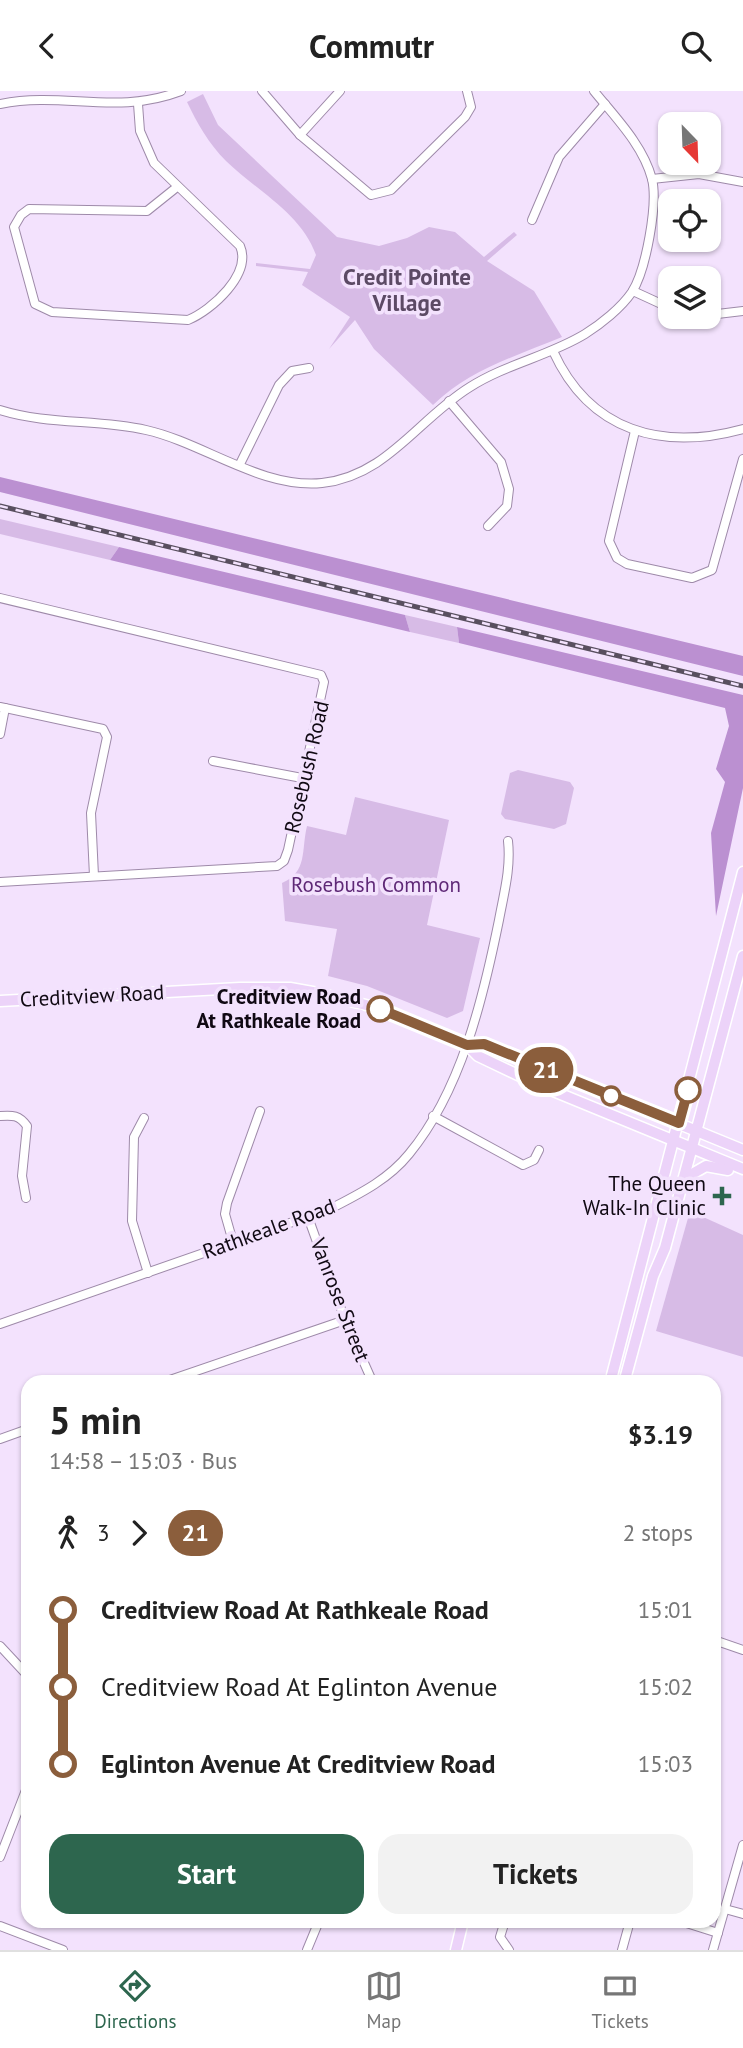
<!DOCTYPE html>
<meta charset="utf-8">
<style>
:root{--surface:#fff;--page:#f2f2f2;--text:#222;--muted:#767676;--line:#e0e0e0;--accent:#2d664e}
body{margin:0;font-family:"PT Sans",sans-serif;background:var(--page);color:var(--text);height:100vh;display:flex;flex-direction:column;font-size:26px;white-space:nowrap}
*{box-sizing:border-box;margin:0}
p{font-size:23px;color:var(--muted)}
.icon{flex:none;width:38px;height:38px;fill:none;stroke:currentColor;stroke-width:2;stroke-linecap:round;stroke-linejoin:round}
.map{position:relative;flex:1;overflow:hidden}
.sheet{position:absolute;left:21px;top:1284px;width:700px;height:553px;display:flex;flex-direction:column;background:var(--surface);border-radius:21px;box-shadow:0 2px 5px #0004}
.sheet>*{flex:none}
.badge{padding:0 14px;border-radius:23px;font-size:24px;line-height:46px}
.needle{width:46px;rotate:157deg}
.buttons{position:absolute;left:658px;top:21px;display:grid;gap:14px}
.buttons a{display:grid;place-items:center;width:63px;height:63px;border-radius:14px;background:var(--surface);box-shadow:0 2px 5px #0004;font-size:35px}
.map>.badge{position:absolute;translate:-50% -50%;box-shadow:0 0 0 4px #fff}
.legs{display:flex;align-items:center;gap:10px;height:77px;padding:0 28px;font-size:23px}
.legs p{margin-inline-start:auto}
.head{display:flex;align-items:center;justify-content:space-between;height:119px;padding:0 28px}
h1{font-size:38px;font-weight:700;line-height:52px}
.cta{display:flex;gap:14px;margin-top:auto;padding:14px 28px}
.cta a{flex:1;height:80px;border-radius:21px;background:var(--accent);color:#fff;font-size:28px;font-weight:700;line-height:80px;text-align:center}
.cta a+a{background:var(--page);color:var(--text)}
ul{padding:0 28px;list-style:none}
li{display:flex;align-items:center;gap:24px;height:77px;font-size:26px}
li i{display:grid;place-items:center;width:10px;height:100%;margin:0 9px;background:currentColor}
li i::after{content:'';width:18px;height:18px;margin:-9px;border:5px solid;border-radius:50%;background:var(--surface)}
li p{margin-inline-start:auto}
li:first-child i{background:linear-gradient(#0000 50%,currentColor 0)}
li:last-child i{background:linear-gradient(currentColor 50%,#0000 0)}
header{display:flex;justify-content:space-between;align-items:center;height:91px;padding:0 28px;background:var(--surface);font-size:32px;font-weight:700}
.menu{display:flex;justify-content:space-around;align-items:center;height:98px;border-top:2px solid var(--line);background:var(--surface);font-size:19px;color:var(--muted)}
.menu a{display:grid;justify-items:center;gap:4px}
.menu .on{color:var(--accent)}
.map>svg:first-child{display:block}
.green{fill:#d7bbe6}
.forest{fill:#bb90d1}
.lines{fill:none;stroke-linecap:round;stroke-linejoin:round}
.minor-casing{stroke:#9e8aa9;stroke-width:10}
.major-casing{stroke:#fff;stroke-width:13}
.minor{stroke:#fff;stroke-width:8}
.major{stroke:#ecd3f9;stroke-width:10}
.rail-casing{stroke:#594f5f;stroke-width:5}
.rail{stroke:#f3e2fd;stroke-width:2.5;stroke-dasharray:8;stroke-linecap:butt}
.line-1-casing{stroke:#fff;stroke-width:16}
.line-1{stroke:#8b5e3c;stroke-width:10}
.stop-1-dot{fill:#fff;stroke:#8b5e3c;stroke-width:3.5}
.poi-dot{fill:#2d664e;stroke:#f3e2fd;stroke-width:2.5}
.labels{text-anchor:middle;stroke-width:7;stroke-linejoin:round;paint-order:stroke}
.street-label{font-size:21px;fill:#100913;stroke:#f3e2fd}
.park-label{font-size:21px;fill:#5f2977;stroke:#f3e2fd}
.stop-label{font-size:21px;font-weight:bold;fill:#100913;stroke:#f3e2fd;text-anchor:end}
.poi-label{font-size:21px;fill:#100913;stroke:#f3e2fd;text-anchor:end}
.neighbourhood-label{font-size:23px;font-weight:bold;fill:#5c4a65;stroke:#f3e2fd}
</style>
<header><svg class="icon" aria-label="back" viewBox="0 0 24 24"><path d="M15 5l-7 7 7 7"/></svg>Commutr<svg class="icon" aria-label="search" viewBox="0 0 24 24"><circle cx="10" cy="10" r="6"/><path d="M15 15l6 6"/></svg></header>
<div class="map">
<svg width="743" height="1859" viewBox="0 0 743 1859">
<rect width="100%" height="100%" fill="#f3e2fd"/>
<g class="green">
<path d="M203 3 218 34 337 146 379 155 407 147 429 136 455 141 484 166 514 141 517 144 487 170 534 200 562 246C516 265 469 279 433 314L374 258 355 229 329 258 350 226 302 194 308 181 256 175V172L310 178 316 164C301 122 257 100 226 70 209 53 197 32 187 11Z"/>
<polygon points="0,428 119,456 110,469 0,443"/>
<polygon points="405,524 457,536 459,552 410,541"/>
<polygon points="518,679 570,691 574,697 566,733 554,738 505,728 501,723 510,682"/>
<path d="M355 706 449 729 427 834 480 847 463 920 447 927 367 895 328 885 337 838 285 830 282 792C308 781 301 759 307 735L346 744Z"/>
<polygon points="690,1120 743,1144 743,1266 656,1240"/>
</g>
<g class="forest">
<polygon points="0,386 743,565 743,585 0,401"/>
<polygon points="119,456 405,524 410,541 110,469"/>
<polygon points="457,536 743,604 743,697 716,825 711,742 725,691 716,678 729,635 725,617 459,552"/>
</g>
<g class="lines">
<defs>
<g id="minor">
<polyline points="262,0 300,44 371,104 391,99 465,26 471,16 467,0"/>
<path d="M0 13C65 0 115 25 181 0"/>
<path d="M138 13 140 40 154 72 240 155C252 183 212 219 188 229L52 221 35 213 14 136 21 124 29 118 147 120 177 96"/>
<polyline points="300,44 340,0"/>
<polyline points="652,88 699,83 743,91"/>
<polyline points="532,129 559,66 605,13"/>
<polyline points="633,200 670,217"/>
<polyline points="709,224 743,220"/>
<path d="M553 260C590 341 662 360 743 338"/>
<polyline points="449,310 501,371 509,398 507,415 488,435"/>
<path d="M0 319C48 334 98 328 146 339 204 352 261 398 322 392 387 385 418 328 470 296 506 273 549 265 585 243 601 233 621 217 632 201 646 179 658 113 652 88 643 54 615 26 594 0"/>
<polyline points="635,340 609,450 617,467 627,473 692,487 712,479 743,368"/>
<polyline points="240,373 279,294 292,280 309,277"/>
<polyline points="0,507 321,584 324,591 288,759 284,770 277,775 0,791"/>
<polyline points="0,616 103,638 107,646 91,722 94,785"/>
<polyline points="0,643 5,617"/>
<polyline points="213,670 302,687"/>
<path d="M0 1025C13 1024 19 1024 27 1035L22 1085 26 1107"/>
<polyline points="433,1025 523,1074 534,1069 539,1059"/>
<polyline points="144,1027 134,1046 132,1130 148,1182"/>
<polyline points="308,1126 345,1229 373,1292"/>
<polyline points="233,1151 225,1123 227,1112 260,1020"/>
<path d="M0 1233 330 1118C359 1103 388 1089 409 1063 461 1000 483 908 499 829 504 802 511 777 508 750"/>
<polyline points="161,1292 345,1229"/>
<polyline points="0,1348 28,1338"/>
<polyline points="714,1549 743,1559"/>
<polyline points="0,1555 28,1585"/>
<polyline points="0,1766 28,1694"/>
<polyline points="725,1818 743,1823"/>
<polyline points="505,1830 500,1846 509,1859"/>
<polyline points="680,1830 718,1842"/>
<polyline points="0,1835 63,1859"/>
<polyline points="307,1859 319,1830"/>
<polyline points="622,1859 630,1830"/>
<polyline points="713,1859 743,1754"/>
</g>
<g id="major">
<polyline points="0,910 240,897 290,897 318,902 374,916 452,948 467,954 478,965 541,995 743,1078"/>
<polyline points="467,954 484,953 743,1059"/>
<polyline points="689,1093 692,1083 706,1075 728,1079"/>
<polyline points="610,1292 743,781"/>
<polyline points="624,1292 653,1185 665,1157 743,865"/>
<polyline points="456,1859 463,1830"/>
</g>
</defs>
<use href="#minor" class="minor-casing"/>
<use href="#major" class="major-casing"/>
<use href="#minor" class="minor"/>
<use href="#major" class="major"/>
<defs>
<polyline id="rail" points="0,415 743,595"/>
</defs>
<use href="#rail" class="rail-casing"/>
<use href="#rail" class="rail"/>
</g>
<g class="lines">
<defs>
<polyline id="line-1" points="380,918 467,954 484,953 679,1032 688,999"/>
</defs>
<use href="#line-1" class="line-1-casing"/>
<use href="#line-1" class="line-1"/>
</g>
<g class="stop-1-dot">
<circle cx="380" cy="918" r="12"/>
<circle cx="688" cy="999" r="12"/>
<circle cx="611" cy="1005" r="9"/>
</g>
<path class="poi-dot" d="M718.5 1094.5h7v7h7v7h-7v7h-7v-7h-7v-7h7z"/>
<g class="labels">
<g class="street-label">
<text transform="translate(307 676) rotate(-77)" y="7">Rosebush Road</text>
<text transform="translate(92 905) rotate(-3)" y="7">Creditview Road</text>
<text transform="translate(269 1138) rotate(-20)" y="7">Rathkeale Road</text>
<text transform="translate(340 1209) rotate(69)" y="7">Vanrose Street</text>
</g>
<g class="park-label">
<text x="376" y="801">Rosebush Common</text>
</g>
<g class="stop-label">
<text x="361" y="913">Creditview Road<tspan x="361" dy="24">At Rathkeale Road</tspan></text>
</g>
<g class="poi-label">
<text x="706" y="1100">The Queen<tspan x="706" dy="24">Walk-In Clinic</tspan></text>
</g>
<g class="neighbourhood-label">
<text x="407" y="194">Credit Pointe<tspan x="407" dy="26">Village</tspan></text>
</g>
</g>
</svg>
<div class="buttons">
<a><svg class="needle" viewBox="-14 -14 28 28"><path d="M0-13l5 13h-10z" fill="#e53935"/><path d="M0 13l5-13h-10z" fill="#767676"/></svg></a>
<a><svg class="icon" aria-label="locate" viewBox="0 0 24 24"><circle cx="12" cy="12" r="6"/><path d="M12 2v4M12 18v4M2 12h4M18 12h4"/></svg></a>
<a><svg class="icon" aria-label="layers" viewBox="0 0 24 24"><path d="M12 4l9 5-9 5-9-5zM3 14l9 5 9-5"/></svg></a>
</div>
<b class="badge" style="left:546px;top:979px;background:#8b5e3c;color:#fff">21</b>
<section class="sheet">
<div class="head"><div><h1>5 min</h1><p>14:58 – 15:03 · Bus</p></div><b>$3.19</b></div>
<div class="legs"><svg class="icon" aria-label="walk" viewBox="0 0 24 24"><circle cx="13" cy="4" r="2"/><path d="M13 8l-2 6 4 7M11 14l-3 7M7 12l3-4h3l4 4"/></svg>3<svg class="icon" aria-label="forward" viewBox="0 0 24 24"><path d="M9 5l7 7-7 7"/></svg><b class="badge" style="background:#8b5e3c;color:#fff">21</b><p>2 stops</p></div>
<ul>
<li><i style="color:#8b5e3c"></i><b>Creditview Road At Rathkeale Road</b><p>15:01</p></li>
<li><i style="color:#8b5e3c"></i><span>Creditview Road At Eglinton Avenue</span><p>15:02</p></li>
<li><i style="color:#8b5e3c"></i><b>Eglinton Avenue At Creditview Road</b><p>15:03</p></li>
</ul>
<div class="cta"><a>Start</a><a>Tickets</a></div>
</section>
</div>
<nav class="menu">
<a class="on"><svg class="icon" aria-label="directions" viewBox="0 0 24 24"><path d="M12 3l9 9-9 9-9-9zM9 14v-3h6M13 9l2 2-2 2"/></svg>Directions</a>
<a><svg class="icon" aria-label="map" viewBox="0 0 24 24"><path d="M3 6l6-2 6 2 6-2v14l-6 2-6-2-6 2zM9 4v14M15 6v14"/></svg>Map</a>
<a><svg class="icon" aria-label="tickets" viewBox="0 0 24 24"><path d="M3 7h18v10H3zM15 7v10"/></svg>Tickets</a>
</nav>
